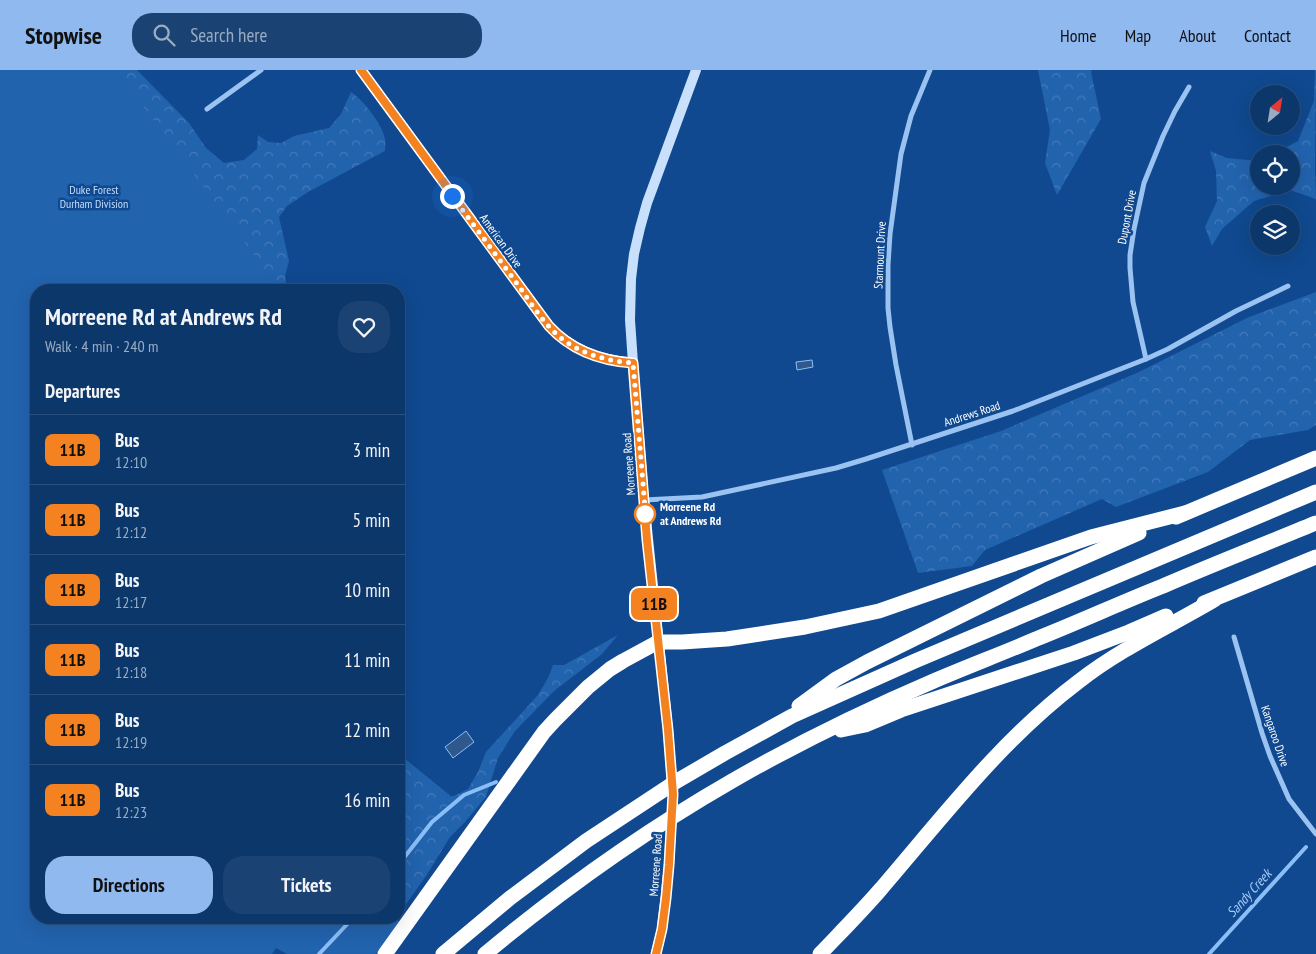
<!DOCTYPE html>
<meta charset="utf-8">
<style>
:root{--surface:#0c376b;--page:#1a4273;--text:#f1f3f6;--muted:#9aacc1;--line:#2c517e;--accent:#90b9f0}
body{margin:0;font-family:"PT Sans Narrow",sans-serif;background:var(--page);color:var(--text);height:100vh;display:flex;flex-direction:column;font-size:19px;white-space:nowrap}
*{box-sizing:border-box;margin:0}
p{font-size:16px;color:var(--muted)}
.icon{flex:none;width:28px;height:28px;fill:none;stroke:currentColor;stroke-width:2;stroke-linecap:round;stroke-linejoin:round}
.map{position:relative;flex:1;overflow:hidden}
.sheet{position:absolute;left:30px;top:214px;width:375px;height:640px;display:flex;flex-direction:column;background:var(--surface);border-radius:20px;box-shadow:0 5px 20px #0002,0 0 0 1px var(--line)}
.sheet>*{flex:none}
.badge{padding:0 10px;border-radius:8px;font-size:18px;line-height:32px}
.needle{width:32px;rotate:30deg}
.buttons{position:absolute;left:1250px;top:15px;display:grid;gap:10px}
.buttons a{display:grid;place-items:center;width:50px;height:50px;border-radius:50%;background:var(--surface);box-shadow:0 5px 20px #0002,0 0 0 1px var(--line);font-size:25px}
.you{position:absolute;width:25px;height:25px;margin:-12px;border:4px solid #fff;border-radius:50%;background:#1a73e8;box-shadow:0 0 0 8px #1a73e833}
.map>.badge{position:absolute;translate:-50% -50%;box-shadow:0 0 0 2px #fff}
h2{padding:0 15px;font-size:19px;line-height:45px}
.round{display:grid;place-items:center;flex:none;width:52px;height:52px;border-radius:20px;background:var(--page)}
.headline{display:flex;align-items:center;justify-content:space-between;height:85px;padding:0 15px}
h1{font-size:24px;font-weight:600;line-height:38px}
.button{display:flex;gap:10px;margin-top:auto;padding:10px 15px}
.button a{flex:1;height:58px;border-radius:20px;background:var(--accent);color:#111;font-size:20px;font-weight:600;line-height:58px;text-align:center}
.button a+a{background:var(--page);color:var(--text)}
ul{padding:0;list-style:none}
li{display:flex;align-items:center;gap:15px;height:70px;padding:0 15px;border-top:1px solid var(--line)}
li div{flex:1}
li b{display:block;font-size:19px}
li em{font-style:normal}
li .badge{min-width:55px;font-weight:700;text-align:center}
header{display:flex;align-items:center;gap:30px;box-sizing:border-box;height:70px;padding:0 25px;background:var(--accent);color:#111}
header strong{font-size:24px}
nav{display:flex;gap:28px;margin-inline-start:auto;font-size:18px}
.search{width:350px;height:45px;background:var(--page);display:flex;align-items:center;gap:12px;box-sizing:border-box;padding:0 18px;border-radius:20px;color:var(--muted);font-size:19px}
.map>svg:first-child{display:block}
.forest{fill:url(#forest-crowns)}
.green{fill:#2263ae}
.water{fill:#2f598d;stroke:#8bbef6}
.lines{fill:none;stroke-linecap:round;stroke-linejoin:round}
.stream{stroke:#8bbef6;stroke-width:4}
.street{stroke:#9ac3f2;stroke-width:5}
.secondary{stroke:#c9e0fc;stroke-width:10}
.highway{stroke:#fff;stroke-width:15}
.secondary-bridge{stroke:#c9e0fc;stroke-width:10}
.line-casing{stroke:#fff;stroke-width:11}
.line{stroke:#f58220;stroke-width:8}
.walk{stroke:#fff;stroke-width:5;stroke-dasharray:0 9}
.stop-dot{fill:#fff;stroke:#f58220;stroke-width:2.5}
.labels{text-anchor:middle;stroke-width:5;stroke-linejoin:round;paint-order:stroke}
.park-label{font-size:12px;fill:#c1ddfd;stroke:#10498f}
.street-label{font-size:12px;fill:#fff;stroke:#10498f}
.stop-label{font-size:12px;font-weight:bold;fill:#fff;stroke:#10498f;text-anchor:start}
.water-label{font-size:14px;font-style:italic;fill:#a6cdfa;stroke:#10498f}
</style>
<header>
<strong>Stopwise</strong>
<div class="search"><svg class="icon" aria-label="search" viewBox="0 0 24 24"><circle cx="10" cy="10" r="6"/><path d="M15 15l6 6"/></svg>Search here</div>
<nav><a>Home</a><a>Map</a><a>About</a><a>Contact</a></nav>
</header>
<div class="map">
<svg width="1316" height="884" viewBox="0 0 1316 884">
<defs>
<pattern id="forest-crowns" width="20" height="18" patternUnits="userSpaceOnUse" patternTransform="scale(1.25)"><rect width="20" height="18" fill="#2263ae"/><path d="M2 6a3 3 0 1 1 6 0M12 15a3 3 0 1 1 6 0" fill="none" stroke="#437aba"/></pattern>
</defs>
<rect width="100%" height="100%" fill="#10498f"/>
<g class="forest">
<path d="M0 0H137L189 53 206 78 224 93 244 90 257 79 258 65 268 72 281 73 294 66 329 58 341 44 351 22C364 31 382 54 385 69 386 72 385 77 385 81L308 122 287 136 279 147 289 191 285 206 287 220H36Z"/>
<polygon points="1038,0 1092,0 1091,2 1101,49 1057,125 1045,93 1050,60"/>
<polygon points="1315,0 1316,0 1315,98 1316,129 1290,120 1254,131 1222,159 1212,176 1205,157 1217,131 1216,101 1210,81 1227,88 1259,91 1259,116 1291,116 1291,84 1273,84 1298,71 1314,31"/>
<polygon points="1316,222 1316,355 1308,360 1250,370 1208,402 1116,437 1102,429 985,480 972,496 918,503 882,400 1001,361 1139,302 1249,247"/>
<polygon points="618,565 602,584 554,621 515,661 498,688 486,727 465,752 450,767 426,806 399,844 399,684 452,727 468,719 478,702 486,682 538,625 548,608 553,595 564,595"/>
</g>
<polygon class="green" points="0,0 116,0 280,220 36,220 36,848 398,848 399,854 376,884 287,884 276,878 272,884 0,884"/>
<g class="water">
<polygon points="812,290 813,297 797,300 796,292"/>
<polygon points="466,661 474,672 453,688 445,677"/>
</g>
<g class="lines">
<g class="stream">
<polyline points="399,794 432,752 464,725 496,712"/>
<polyline points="319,884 353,848"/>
<polyline points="1209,884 1306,777"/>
</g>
<g class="street">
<polyline points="207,39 261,0"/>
<polyline points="1146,289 1133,232 1130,198 1130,185 1134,159 1144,113 1163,66 1175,41 1189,17"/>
<polyline points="912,375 896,295 890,257 888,238 888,195 890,164 901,84 911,46 930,0"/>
<polyline points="644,430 702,427 836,398 866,389 1013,341 1146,289 1168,279 1236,241 1288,216"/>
<polyline points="1234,567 1262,663 1270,686 1289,729 1316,764"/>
</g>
<g class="secondary">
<path d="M361 0 549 256C571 280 601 290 633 293"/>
<polyline points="668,660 644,430 633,293 630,250 631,209 634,184 640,158 647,133 696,0"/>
<polyline points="656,884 662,859 669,795"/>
</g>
<g class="highway">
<polyline points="1176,447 1316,388"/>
<polyline points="1204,533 1316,487"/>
<polyline points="799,636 836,609 867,592 1041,506 1139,463"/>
<polyline points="841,660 865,655 901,640 1074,583 1129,562 1166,546"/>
<polyline points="385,884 544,662 555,650 588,617 610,599 623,591 658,572 682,572 727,569 805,557 879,541 1091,467 1185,443"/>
<polyline points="443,884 510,828 586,771 677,711 725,683 792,646 915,591 1316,422"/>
<path d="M485 884C562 820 645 761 732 711 798 673 866 640 936 610 969 596 1003 583 1036 569 1079 552 1120 533 1163 516 1214 494 1265 474 1316 453"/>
<path d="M820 884C840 863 861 842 880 820 942 748 1001 670 1078 612 1120 579 1168 557 1214 530"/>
</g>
<polyline class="secondary-bridge" points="668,660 673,724 669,795"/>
</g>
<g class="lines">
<defs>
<path id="line" d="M361 0 549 256C571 280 601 291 633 293L647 470 668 660 673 724 669 795 666 828 662 859 656 884"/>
</defs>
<use href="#line" class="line-casing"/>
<use href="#line" class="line"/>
<path class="walk" d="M452 126C474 155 496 185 518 215 532 234 545 257 565 271 584 285 609 291 633 293L646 450 645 444"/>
</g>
<circle class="stop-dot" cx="645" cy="444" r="10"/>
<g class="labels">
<g class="park-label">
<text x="94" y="124">Duke Forest<tspan x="94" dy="14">Durham Division</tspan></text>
</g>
<g class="street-label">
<text transform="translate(1127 147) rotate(-79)" y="4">Dupont Drive</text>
<text transform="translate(501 171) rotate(54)" y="4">American Drive</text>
<text transform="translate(880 185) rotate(-87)" y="4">Starmount Drive</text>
<text transform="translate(972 344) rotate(-18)" y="4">Andrews Road</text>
<text transform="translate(629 394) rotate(-94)" y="4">Morreene Road</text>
<text transform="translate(1275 666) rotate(71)" y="4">Kangaroo Drive</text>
<text transform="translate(656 795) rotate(-86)" y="4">Morreene Road</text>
</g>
<g class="stop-label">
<text x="660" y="441">Morreene Rd<tspan x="660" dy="14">at Andrews Rd</tspan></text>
</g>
<g class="water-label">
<text transform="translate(1249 823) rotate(-48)" y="5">Sandy Creek</text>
</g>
</g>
</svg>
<div class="buttons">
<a><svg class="needle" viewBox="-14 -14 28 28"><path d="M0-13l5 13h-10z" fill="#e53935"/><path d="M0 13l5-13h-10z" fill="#9aacc1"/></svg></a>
<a><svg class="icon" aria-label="locate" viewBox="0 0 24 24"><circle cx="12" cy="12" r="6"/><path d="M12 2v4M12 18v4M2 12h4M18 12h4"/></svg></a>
<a><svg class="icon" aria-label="layers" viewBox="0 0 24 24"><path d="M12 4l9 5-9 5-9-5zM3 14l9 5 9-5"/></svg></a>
</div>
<div class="you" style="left:452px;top:126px"></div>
<b class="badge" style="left:654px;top:534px;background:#f58220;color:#111">11B</b>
<section class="sheet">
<div class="headline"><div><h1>Morreene Rd at Andrews Rd</h1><p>Walk · 4 min · 240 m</p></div><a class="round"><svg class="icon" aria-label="heart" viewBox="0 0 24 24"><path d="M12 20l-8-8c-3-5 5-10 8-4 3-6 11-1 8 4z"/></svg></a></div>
<h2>Departures</h2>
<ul>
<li><span class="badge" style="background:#f58220;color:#111">11B</span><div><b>Bus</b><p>12:10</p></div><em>3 min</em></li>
<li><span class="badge" style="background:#f58220;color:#111">11B</span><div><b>Bus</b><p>12:12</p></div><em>5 min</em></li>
<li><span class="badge" style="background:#f58220;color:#111">11B</span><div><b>Bus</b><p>12:17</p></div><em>10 min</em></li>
<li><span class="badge" style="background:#f58220;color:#111">11B</span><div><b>Bus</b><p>12:18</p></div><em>11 min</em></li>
<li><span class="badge" style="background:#f58220;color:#111">11B</span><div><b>Bus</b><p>12:19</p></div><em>12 min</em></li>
<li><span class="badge" style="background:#f58220;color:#111">11B</span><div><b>Bus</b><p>12:23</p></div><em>16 min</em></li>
</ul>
<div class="button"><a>Directions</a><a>Tickets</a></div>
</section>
</div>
